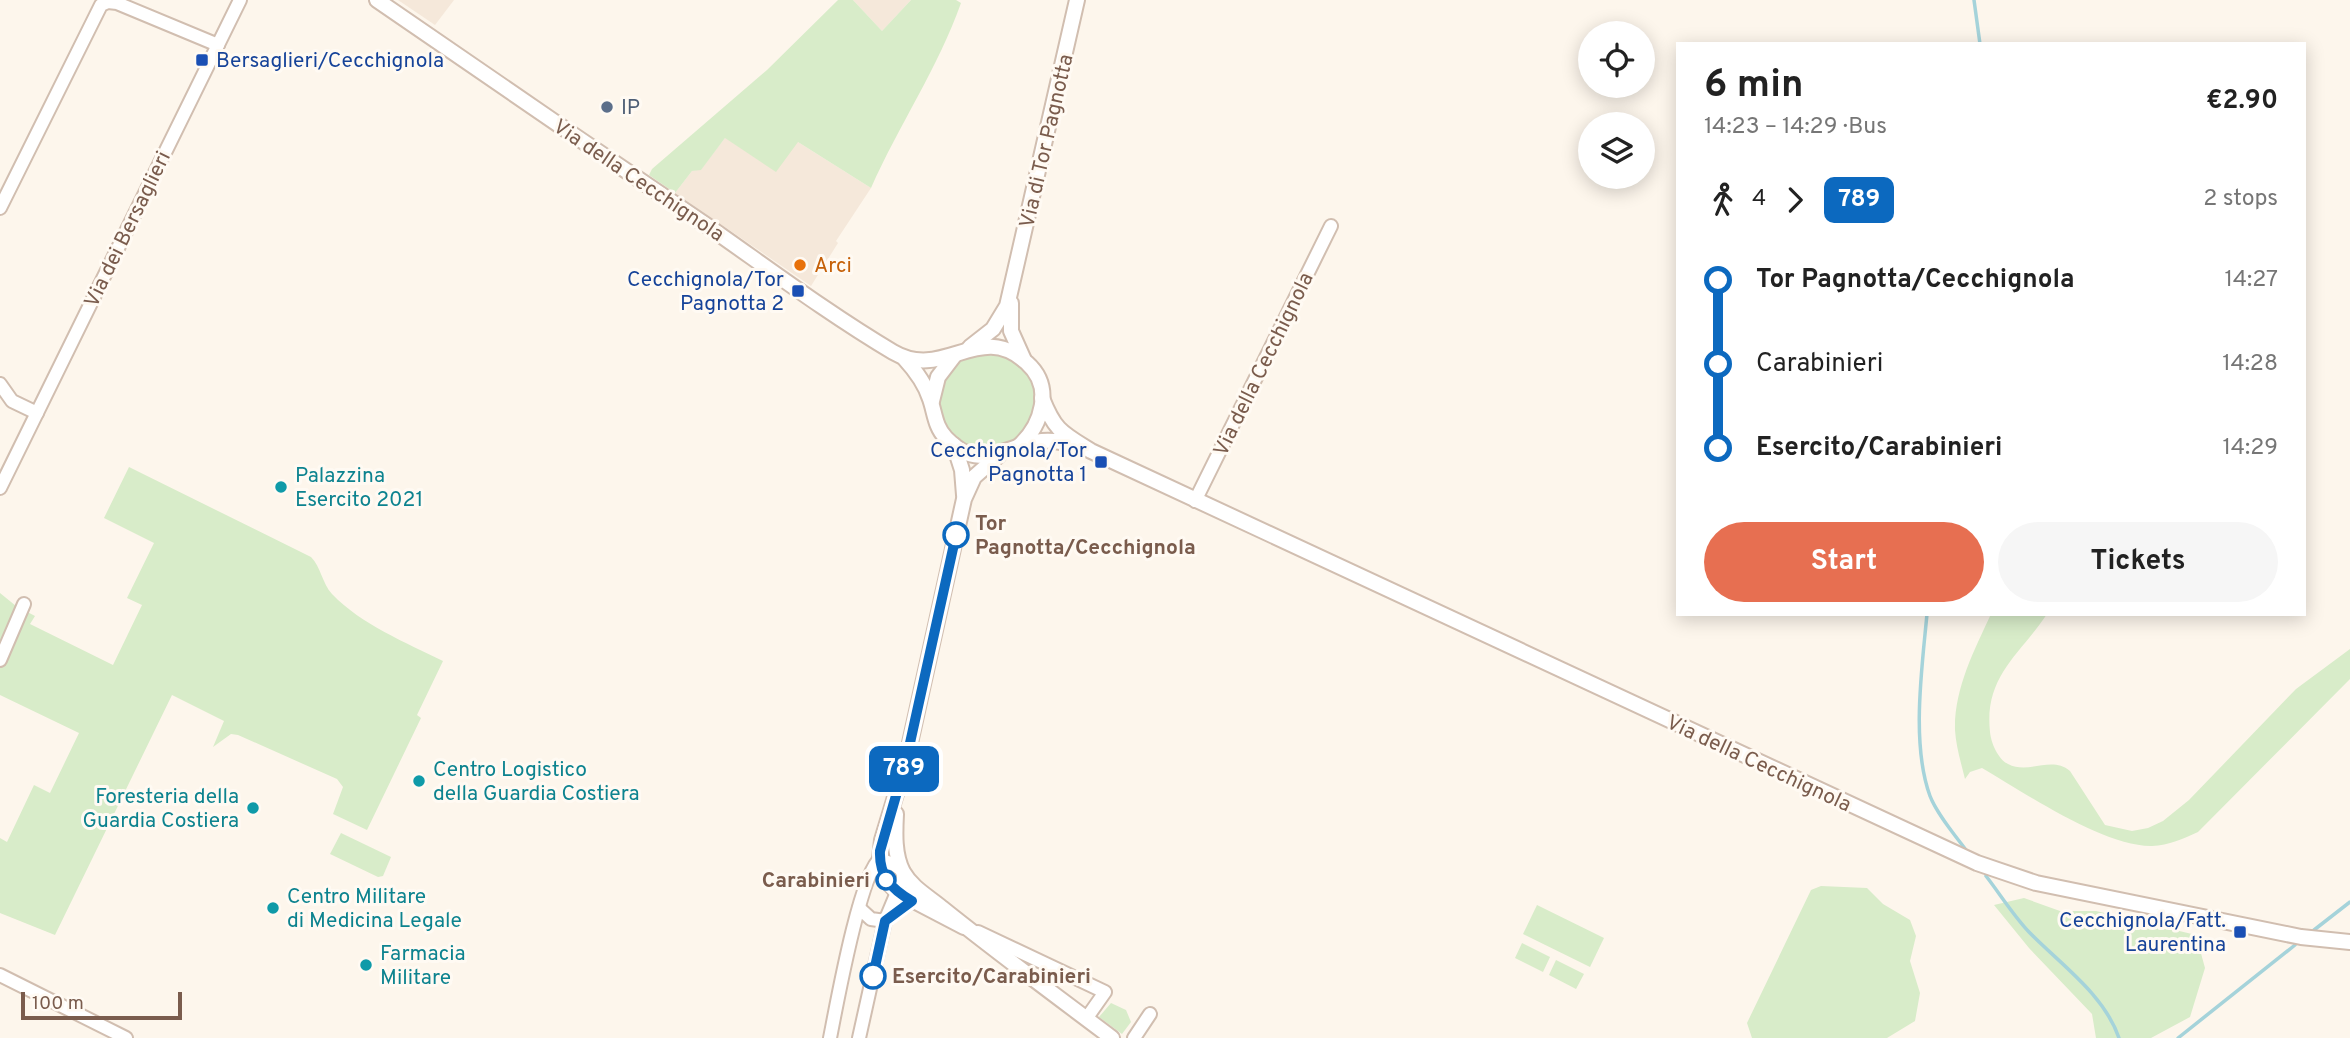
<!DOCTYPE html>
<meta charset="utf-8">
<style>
:root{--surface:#fff;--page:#f6f6f6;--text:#222;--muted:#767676;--accent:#e76f51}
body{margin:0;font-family:Overpass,sans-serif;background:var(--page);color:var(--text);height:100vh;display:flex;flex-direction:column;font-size:26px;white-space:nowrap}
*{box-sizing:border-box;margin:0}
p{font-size:23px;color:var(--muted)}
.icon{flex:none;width:38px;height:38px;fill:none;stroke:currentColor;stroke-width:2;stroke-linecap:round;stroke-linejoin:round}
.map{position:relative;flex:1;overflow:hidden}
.panel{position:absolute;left:1676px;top:42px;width:630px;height:574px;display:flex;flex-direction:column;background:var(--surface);border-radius:0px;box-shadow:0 4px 18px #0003}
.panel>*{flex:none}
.badge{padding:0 14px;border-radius:10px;font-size:24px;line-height:46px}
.fabs{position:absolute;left:1578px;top:21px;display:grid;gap:14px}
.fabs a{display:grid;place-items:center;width:77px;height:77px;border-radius:50%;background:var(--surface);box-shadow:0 4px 18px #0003;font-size:35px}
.scale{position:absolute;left:21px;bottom:18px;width:161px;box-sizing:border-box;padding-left:7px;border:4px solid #7a5c4d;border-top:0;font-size:19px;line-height:24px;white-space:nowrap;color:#7a5c4d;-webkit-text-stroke:5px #fffaf3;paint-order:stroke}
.map>.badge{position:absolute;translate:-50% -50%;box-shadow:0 0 0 4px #fff}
.legs{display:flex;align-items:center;gap:10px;height:77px;padding:0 28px;font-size:23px}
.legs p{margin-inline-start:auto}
.overview{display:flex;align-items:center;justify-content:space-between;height:119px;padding:0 28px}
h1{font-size:38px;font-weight:700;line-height:52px}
.cta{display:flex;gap:14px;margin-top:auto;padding:14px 28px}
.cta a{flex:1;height:80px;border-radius:42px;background:var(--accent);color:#fff;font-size:28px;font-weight:700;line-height:80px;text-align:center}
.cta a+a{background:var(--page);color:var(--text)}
ul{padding:0 28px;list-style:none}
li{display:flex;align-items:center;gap:24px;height:84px;font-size:26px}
li i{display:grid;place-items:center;width:10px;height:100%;margin:0 9px;background:currentColor}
li i::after{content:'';width:18px;height:18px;margin:-9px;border:5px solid;border-radius:50%;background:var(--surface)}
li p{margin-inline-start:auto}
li:first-child i{background:linear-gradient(#0000 50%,currentColor 0)}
li:last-child i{background:linear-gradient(currentColor 50%,#0000 0)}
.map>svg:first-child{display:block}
.residential{fill:#f5e8da}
.green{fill:#d8ecc9}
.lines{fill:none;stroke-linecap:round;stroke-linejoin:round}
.stream{stroke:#a5d3da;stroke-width:3.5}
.minor-casing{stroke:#d1beb0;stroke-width:16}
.tertiary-casing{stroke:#d1beb0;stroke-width:18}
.minor{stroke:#fff;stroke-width:12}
.tertiary{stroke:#fff;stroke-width:14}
.line-1-casing{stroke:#fff;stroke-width:16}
.line-1{stroke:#0c69bf;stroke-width:10}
.transit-dot{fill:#1a4fb4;stroke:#fffaf3;stroke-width:2.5}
.service-dot{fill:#5c6f8a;stroke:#fffaf3;stroke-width:2.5}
.food-dot{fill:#e8710a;stroke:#fffaf3;stroke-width:2.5}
.culture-dot{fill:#0f9aa8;stroke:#fffaf3;stroke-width:2.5}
.stop-1-dot{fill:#fff;stroke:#0c69bf;stroke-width:3.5}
.labels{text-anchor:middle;stroke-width:6;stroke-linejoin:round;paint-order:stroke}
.transit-label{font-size:21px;fill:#164399;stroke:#fffaf3;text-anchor:end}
.service-label{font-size:21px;fill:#4e5e75;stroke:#fffaf3;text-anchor:start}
.street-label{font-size:21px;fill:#7a5c4d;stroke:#fffaf3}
.food-label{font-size:21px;fill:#c56008;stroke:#fffaf3;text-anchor:start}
.culture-label{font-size:21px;fill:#0d838f;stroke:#fffaf3;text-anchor:start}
.stop-label{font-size:21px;font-weight:bold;fill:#7a5c4d;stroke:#fffaf3;text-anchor:start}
</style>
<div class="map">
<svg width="2350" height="1038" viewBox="0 0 2350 1038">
<rect width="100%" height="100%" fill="#fdf6ec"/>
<g class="residential">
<polygon points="398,0 454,0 435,25"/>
<polygon points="853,0 911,0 882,31"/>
<polygon points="725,138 798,142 871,188 836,241 838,243 811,286 675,193 692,171 701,169"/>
</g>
<g class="green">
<path d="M838 0H853L882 31 911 0H956L961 3C938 68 899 125 871 188L798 142 776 172 725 138 701 170 692 171 675 193 649 175 652 169 767 70Z"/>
<circle cx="987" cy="401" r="48"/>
<path d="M129 467 311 557C321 567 322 583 332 594 362 625 405 642 443 661L417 715 421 718 367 830 333 814 343 787 337 779 238 735 231 734 213 747 224 721 172 695 55 935 0 913V838L7 842 34 785 50 793 79 733 0 695V593L16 606 35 616 30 624 113 665 142 605 127 598 154 543 104 518Z"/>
<path d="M1991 614H2047C2020 655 1984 676 1990 732 1991 743 1998 759 2008 764 2029 775 2051 755 2070 771L2105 825 2132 831 2148 828 2163 821 2189 800 2296 689 2350 649V679L2198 832C2183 839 2169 845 2152 846 2104 847 2025 793 1982 768L1970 772 1965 779C1961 763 1956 746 1955 730 1954 689 1974 651 1991 614Z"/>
<polygon points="341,833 391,857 383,876 378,877 330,854"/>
<polygon points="1821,886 1867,888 1883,904 1910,920 1916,936 1910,961 1920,993 1915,1021 1887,1038 1752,1038 1747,1023 1811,890"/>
<polygon points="2024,898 2060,911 2096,911 2196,935 2205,968 2190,1017 2151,1038 2096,1038 2092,1014 2029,948 1994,905"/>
<polygon points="1537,905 1604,938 1590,967 1523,934"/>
<polygon points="1522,943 1550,957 1543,972 1515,958"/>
<polygon points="1556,960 1584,974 1576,989 1549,975"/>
<polygon points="1111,1003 1126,1010 1131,1022 1122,1034 1099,1017"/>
</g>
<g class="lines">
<g class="stream">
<polyline points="1974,0 1980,44"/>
<path d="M1927 614C1922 668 1911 744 1930 796 1937 814 1954 834 1966 850"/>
<path d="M1986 876C2000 894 2013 915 2029 932 2060 964 2104 994 2119 1038"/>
<polyline points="2314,930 2350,902"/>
<polyline points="2178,1038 2295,945"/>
</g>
<defs>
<g id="minor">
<polyline points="0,208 101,5 108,2 117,3 218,45"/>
<polyline points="0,384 12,401 37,413"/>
<polyline points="0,488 240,0"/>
<polyline points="1195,501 1331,226"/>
<polyline points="0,660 24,604"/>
<polyline points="859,908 871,919 885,921"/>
<polyline points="885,920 912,901"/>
<polyline points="978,932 1105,992 1086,1019"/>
<polyline points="0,975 126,1038"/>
<path d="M830 1038C836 1008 860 873 880 859L893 864 903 871V878L885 921 859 1038"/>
<polyline points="1134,1038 1150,1014"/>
</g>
<g id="tertiary">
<path d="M377 0C487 76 598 152 709 227 769 269 829 314 893 352 944 382 980 319 1027 363 1054 387 1042 425 1019 446"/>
<polyline points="1011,303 1011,331 1024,360"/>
<polyline points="970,347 993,329 1007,306 1077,0"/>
<path d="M904 358C915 370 925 383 930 399 935 413 935 427 946 438 979 474 1006 445 1042 441 1053 440 1064 442 1074 446"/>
<path d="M1042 398C1055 431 1062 433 1091 451L1977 863 2036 883 2301 937 2350 942"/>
<polyline points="932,401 938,377 954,356"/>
<polyline points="954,445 962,470 964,495"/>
<path d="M896 814C895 833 894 855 903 872 912 888 929 897 942 908 998 953 1055 995 1112 1038"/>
<polyline points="964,927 897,892 884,878 880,859 882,840 906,761 964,499 974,477 999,455"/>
</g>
</defs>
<use href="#minor" class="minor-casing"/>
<use href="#tertiary" class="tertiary-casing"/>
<use href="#minor" class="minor"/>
<use href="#tertiary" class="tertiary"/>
</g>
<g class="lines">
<defs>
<path id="line-1" d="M873 976 885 921 912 901C891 889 879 876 880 851L906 761 956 535"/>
</defs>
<use href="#line-1" class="line-1-casing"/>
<use href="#line-1" class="line-1"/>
</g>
<g class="transit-dot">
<rect x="195" y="53" width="14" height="14" rx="3.5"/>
<rect x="791" y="284" width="14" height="14" rx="3.5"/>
<rect x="1094" y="455" width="14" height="14" rx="3.5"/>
<rect x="2233" y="925" width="14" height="14" rx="3.5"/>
</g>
<circle class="service-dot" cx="607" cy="107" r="7"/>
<circle class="food-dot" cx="800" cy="265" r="7"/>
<g class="culture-dot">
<circle cx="281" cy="487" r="7"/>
<circle cx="419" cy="781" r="7"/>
<circle cx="253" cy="808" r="7"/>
<circle cx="273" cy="908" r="7"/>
<circle cx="366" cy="965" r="7"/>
</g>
<g class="stop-1-dot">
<circle cx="956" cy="535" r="12"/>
<circle cx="886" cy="880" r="9"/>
<circle cx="873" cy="976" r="12"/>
</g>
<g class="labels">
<g class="transit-label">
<text x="216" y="67" text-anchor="start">Bersaglieri/Cecchignola</text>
<text x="784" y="286">Cecchignola/Tor<tspan x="784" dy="24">Pagnotta 2</tspan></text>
<text x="1087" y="457">Cecchignola/Tor<tspan x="1087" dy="24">Pagnotta 1</tspan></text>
<text x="2226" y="927">Cecchignola/Fatt.<tspan x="2226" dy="24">Laurentina</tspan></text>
</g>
<g class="service-label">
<text x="621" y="114">IP</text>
</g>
<g class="street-label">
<text transform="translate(1046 141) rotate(-77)" y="7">Via di Tor Pagnotta</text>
<text transform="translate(639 180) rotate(34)" y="7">Via della Cecchignola</text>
<text transform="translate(127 229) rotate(-64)" y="7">Via dei Bersaglieri</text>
<text transform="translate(1263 364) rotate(-64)" y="7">Via della Cecchignola</text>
<text transform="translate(1759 763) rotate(25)" y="7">Via della Cecchignola</text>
</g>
<g class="food-label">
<text x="814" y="272">Arci</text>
</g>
<g class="culture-label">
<text x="295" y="482">Palazzina<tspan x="295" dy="24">Esercito 2021</tspan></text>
<text x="433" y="776">Centro Logistico<tspan x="433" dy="24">della Guardia Costiera</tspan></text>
<text x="239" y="803" text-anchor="end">Foresteria della<tspan x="239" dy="24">Guardia Costiera</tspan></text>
<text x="287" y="903">Centro Militare<tspan x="287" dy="24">di Medicina Legale</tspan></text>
<text x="380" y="960">Farmacia<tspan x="380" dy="24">Militare</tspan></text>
</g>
<g class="stop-label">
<text x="975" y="530">Tor<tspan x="975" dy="24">Pagnotta/Cecchignola</tspan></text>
<text x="870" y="887" text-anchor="end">Carabinieri</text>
<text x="892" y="983">Esercito/Carabinieri</text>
</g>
</g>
</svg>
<div class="fabs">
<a><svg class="icon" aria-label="locate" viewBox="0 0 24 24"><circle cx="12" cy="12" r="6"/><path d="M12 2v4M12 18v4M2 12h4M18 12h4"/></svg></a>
<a><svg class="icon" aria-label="layers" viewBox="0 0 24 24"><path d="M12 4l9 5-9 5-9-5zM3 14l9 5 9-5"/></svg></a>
</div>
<div class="scale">100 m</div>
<b class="badge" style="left:904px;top:769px;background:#0c69bf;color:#fff">789</b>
<section class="panel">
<div class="overview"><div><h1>6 min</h1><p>14:23 – 14:29 · Bus</p></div><b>€2.90</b></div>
<div class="legs"><svg class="icon" aria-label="walk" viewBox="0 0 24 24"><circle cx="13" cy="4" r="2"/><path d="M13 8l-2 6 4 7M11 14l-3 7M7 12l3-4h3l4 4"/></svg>4<svg class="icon" aria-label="forward" viewBox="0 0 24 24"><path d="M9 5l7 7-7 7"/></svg><b class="badge" style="background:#0c69bf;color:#fff">789</b><p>2 stops</p></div>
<ul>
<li><i style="color:#0c69bf"></i><b>Tor Pagnotta/Cecchignola</b><p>14:27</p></li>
<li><i style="color:#0c69bf"></i><span>Carabinieri</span><p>14:28</p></li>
<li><i style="color:#0c69bf"></i><b>Esercito/Carabinieri</b><p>14:29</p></li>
</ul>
<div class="cta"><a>Start</a><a>Tickets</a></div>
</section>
</div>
